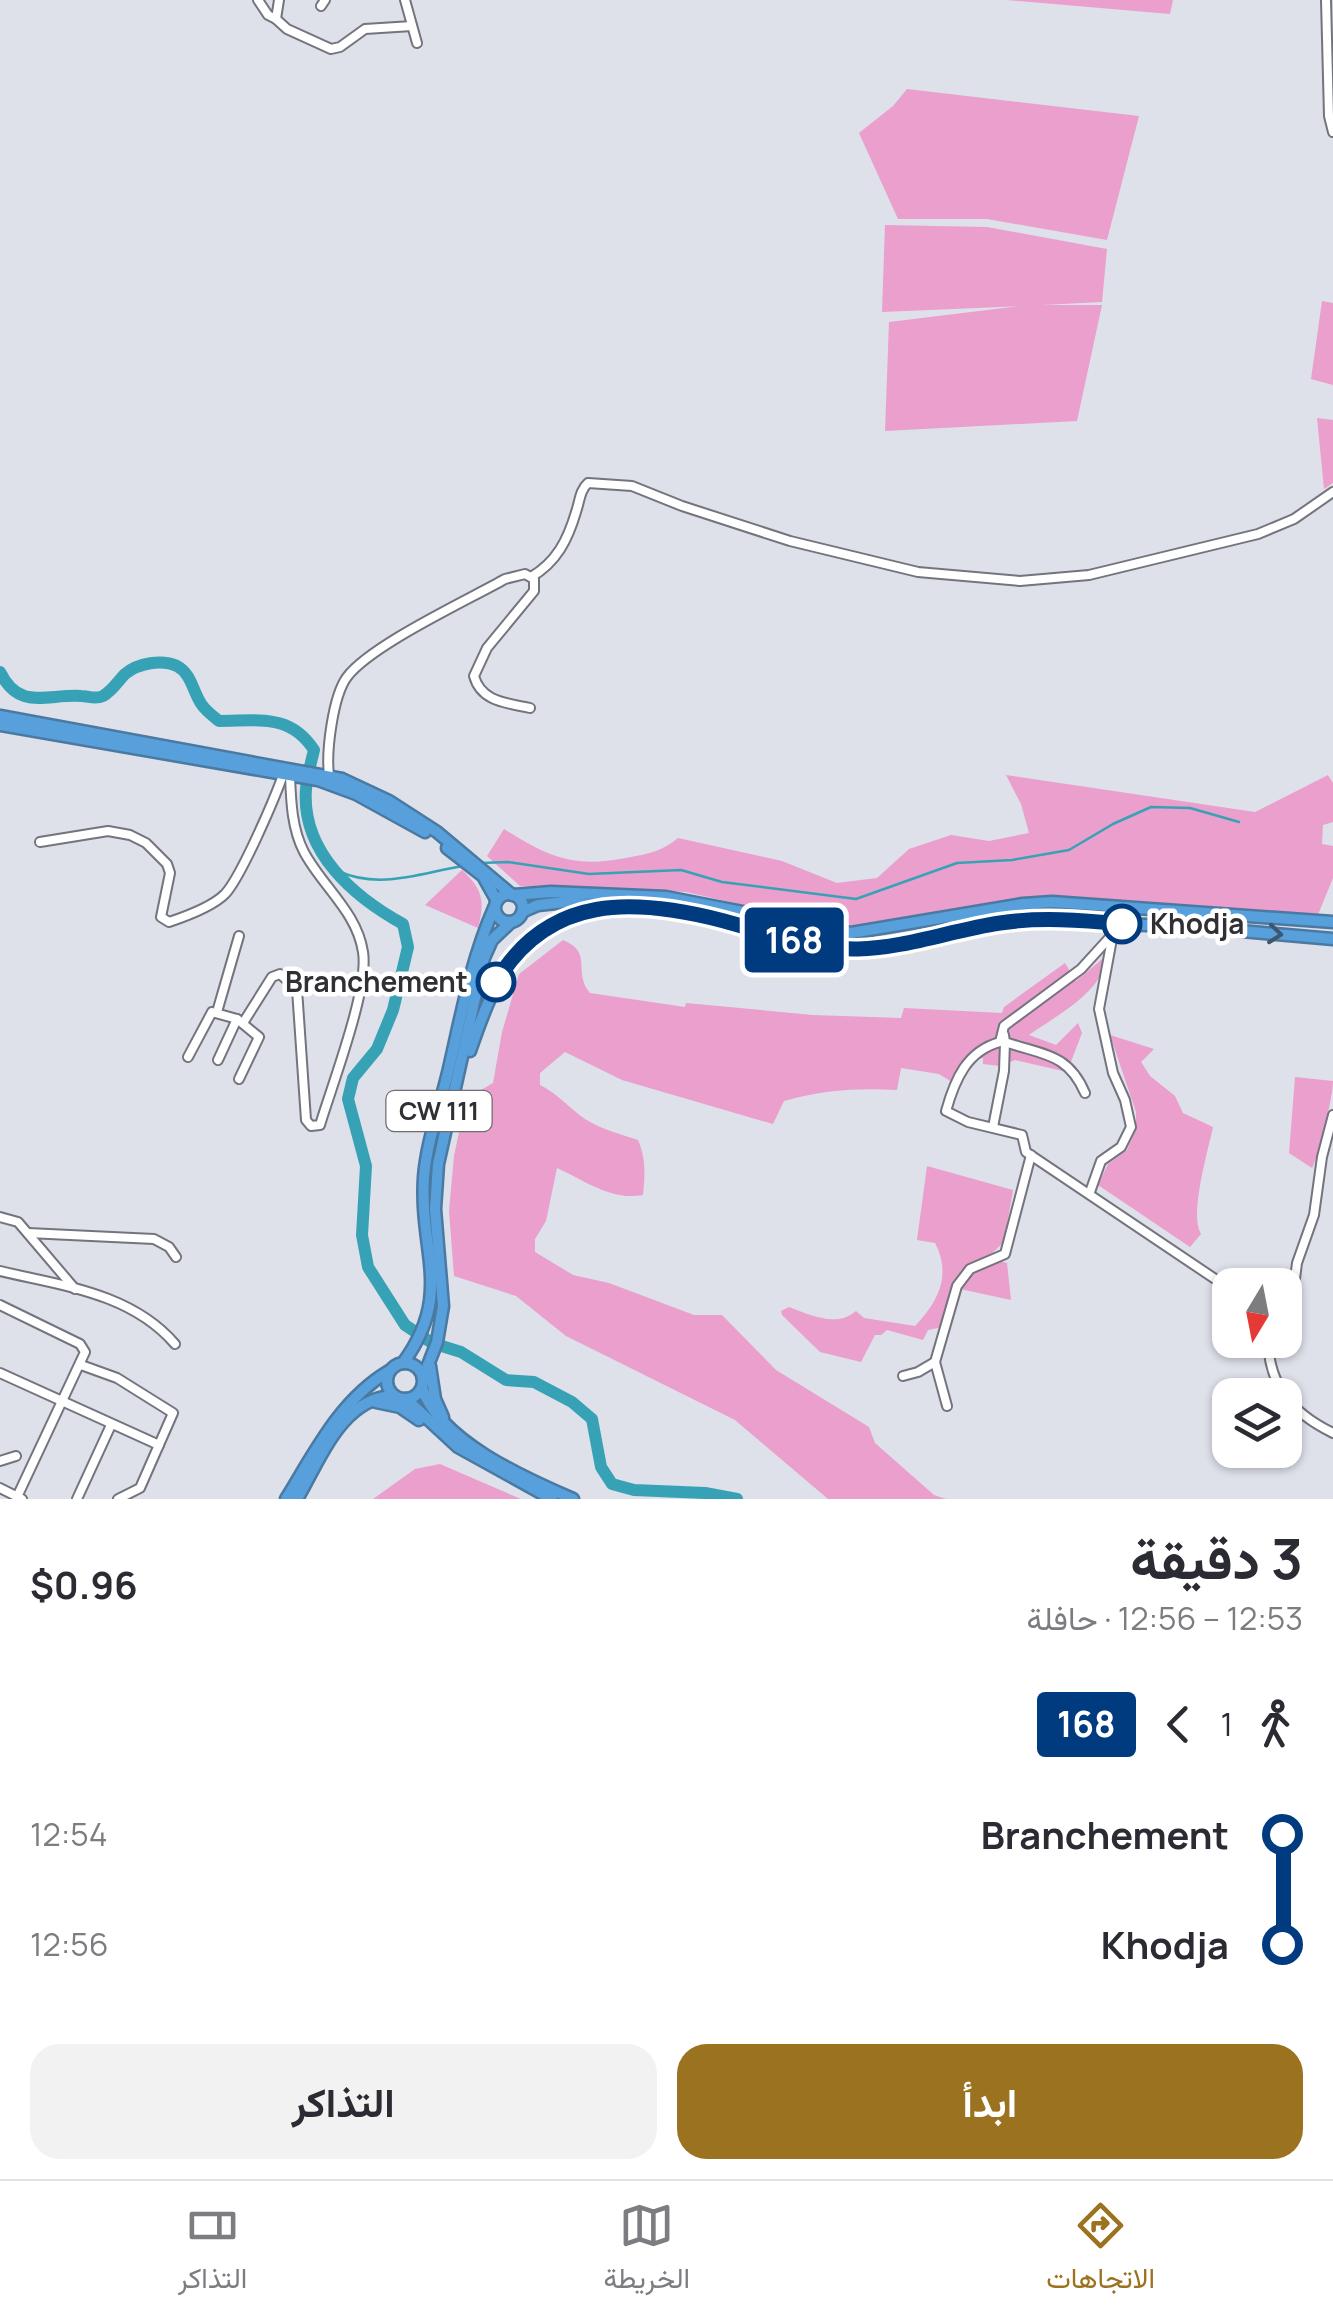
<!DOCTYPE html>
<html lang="ar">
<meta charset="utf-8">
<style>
:root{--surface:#fff;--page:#f2f2f3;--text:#2b2b33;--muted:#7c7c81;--line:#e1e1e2;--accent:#9b721f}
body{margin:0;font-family:Manrope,Vazirmatn,sans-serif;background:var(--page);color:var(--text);direction:rtl;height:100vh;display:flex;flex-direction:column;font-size:38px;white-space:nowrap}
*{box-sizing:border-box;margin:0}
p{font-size:32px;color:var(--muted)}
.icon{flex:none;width:55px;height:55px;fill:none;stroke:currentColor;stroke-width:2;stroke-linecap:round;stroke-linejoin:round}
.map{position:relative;height:1499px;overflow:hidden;direction:ltr}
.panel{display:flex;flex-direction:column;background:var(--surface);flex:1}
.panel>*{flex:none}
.badge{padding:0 20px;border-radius:8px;font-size:35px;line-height:65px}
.needle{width:65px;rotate:190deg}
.controls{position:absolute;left:1212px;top:1268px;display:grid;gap:20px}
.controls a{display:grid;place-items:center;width:90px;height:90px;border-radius:20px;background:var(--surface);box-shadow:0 2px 8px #0004;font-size:50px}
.map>.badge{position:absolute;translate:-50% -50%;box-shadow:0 0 0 5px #fff}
.legs{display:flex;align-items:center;gap:15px;height:110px;padding:0 30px;font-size:32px}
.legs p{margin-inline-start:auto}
.summary{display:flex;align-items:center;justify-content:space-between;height:170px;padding:0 30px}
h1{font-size:55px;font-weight:700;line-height:75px}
.cta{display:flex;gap:20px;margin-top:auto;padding:20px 30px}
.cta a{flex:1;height:115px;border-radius:30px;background:var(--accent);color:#fff;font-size:40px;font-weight:700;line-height:115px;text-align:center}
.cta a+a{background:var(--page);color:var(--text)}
ul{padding:0 30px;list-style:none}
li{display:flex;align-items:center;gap:35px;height:110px;font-size:38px}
li i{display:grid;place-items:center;width:15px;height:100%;margin:0 12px;background:currentColor}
li i::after{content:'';width:25px;height:25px;margin:-12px;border:8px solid;border-radius:50%;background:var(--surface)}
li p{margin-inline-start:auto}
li:first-child i{background:linear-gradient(#0000 50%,currentColor 0)}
li:last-child i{background:linear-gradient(currentColor 50%,#0000 0)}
.tabs{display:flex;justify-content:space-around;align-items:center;height:140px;border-top:2px solid var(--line);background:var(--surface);font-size:28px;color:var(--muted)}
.tabs a{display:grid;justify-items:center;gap:5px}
.tabs .current{color:var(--accent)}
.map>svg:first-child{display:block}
.green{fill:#ea9fcd}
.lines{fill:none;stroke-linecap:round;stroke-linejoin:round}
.stream{stroke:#37a2b6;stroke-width:2.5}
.river{stroke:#37a2b6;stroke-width:12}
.minor-casing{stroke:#73747d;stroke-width:12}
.highway-casing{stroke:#4a79a1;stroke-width:15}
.minor{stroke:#fff;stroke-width:8}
.highway{stroke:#58a0db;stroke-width:10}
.oneway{stroke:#3e576e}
.line-1-casing{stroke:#fff;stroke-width:22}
.line-1{stroke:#003b80;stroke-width:15}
.stop-1-dot{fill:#fff;stroke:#003b80;stroke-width:5}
.labels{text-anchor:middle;stroke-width:9;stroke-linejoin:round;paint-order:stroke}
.shield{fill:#fff;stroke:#6e6e71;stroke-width:2.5}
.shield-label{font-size:25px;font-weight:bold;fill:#303034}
.stop-label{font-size:28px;font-weight:bold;fill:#303034;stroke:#fff;text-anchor:start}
</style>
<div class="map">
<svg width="1333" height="1499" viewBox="0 0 1333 1499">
<rect width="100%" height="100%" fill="#dee0ea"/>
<g class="green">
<polygon points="1006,0 1173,0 1170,14"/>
<polygon points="907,89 1139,116 1107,240 987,219 898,219 859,133 893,106"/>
<polygon points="885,225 987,227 1107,249 1102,302 1042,305 1102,305 1077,421 885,431 889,322 1021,306 882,312"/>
<polygon points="1322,301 1333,303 1333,385 1311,379"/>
<polygon points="1317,418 1333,420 1333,483 1324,489"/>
<path d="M1006 775 1255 812 1328 775 1333 783V822L1323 825 1322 844 1333 846V878L1315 922 1052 902 1050 897 1018 900 852 930 686 892 520 886 487 856 504 829C549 857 573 868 626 858 647 854 661 852 678 838L782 861 837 883 877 878 909 849 951 835 989 841 1029 833 1021 804Z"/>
<path d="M462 870C483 889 485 902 478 928L425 905Z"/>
<path d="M563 940C594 953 572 971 590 993L685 1007 686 1003 813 1015 901 1018 904 1008 1002 1013 1004 1007 1065 963 1076 981 1107 955C1103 993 1058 1014 1029 1035L1056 1045 1078 1023 1082 1033 1067 1072 1015 1060 1000 1066 983 1064V1058L965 1057 952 1082 939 1074 901 1068 897 1090C857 1088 823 1090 784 1101L773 1124 622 1080 565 1052 540 1073V1085C558 1094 569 1108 585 1119 601 1129 619 1134 638 1140 646 1159 645 1174 643 1195 611 1201 586 1181 557 1168L546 1221 535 1239V1252L573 1275 609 1283 694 1315H722L776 1370 869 1427 875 1443 934 1495 946 1499H828L735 1420 566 1336 516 1296 454 1276 449 1211 454 1156 466 1099 493 1083 502 1032 519 974Z"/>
<path d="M1110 1035 1154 1049 1141 1062 1150 1076 1175 1096 1183 1113 1213 1127C1208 1151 1189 1214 1201 1234L1190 1247 1098 1185 1108 1164 1127 1150 1136 1130V1112Z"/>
<path d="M1295 1077 1333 1081C1333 1096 1319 1155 1312 1168L1289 1153Z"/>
<path d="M927 1166 1013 1190 1004 1242 990 1255 961 1270 943 1327 928 1330 923 1340 887 1330 881 1335H875L861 1362 820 1352 782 1315 781 1311 789 1307C810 1315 837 1328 856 1311L864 1318 915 1326C938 1302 952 1275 935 1243L917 1240Z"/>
<path d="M999 1261 1007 1263 1011 1300 960 1289C969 1270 980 1266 999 1261Z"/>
<polygon points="440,1464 521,1499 373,1499 415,1469"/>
</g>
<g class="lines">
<g class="stream">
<polyline points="481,863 508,862 589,874 681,870 722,882 856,899 957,863 1012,860 1069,850 1113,824 1151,807 1190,808 1239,822"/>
<path d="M338 871C380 890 420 873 463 866"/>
</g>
<path class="river" d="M0 672C19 711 46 694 81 696 89 696 95 700 103 696 113 690 118 681 125 674 138 663 162 659 177 666 192 674 193 693 202 705 206 711 213 716 219 721 258 721 290 713 314 750 311 763 307 776 306 789 301 852 354 897 403 924L408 947 393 1010 377 1049 353 1078 348 1099 366 1166 362 1235 368 1267 405 1325 432 1343 461 1352 506 1380 534 1382 572 1402 592 1419 601 1467 612 1484 634 1490 705 1493 737 1499"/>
<defs>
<g id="minor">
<polyline points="258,0 268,15 276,19 279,0"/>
<polyline points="405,0 417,43"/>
<polyline points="1326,0 1329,116 1333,132"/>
<polyline points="321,6 325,0"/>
<polyline points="276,19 287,29 331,49 340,47 365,29 412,26"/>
<path d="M531 577C557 562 568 539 576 512 580 500 580 490 588 483L632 486 682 506 790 541 918 572 1020 581 1089 575 1258 534 1294 519 1333 492"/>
<path d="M329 775C326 751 333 696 347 677 371 645 468 600 505 579L525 574 534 579V591L487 648 474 676C481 702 507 703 530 708"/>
<path d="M40 842 108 831 130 835 146 843 167 864 170 873 161 917 169 922C187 916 212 907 225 894 241 877 274 800 283 775"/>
<path d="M1122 924 1081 969 1004 1026 1000 1042C967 1051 955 1079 946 1111L968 1122 1022 1135 1026 1152 1230 1289"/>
<polyline points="217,1012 239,936"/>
<path d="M243 1023 272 977 280 974 297 989 306 1120 311 1126 320 1125C332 1085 369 989 363 952 357 912 322 886 304 852 292 829 291 802 290 776"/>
<path d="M1004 1035 1005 1042C1043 1055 1068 1053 1085 1093"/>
<polyline points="188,1057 212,1012 237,1019 259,1037 239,1079"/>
<polyline points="218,1060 237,1019"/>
<polyline points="993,1127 1004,1071 1005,1042"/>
<polyline points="1090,1192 1101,1161 1121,1147 1131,1127 1125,1100 1113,1073 1099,1009 1112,939"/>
<polyline points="0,1217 18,1222 75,1289"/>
<polyline points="28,1233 154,1239 169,1247 176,1257"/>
<path d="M0 1271C63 1286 131 1293 175 1344"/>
<polyline points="0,1305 80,1344 85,1352 17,1497"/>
<polyline points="1285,1308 1292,1302 1297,1263 1314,1215 1322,1157 1333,1115"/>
<path d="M1268 1340C1269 1386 1292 1413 1333 1433"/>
<polyline points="81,1365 117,1378 173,1413 140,1488 118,1499"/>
<polyline points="0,1373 159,1445"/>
<polyline points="903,1376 918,1372 935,1362"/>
<polyline points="947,1406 935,1362 957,1286 970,1269 1005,1254 1031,1155"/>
<polyline points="0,1461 16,1456"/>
<polyline points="0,1488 22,1499"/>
<polyline points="77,1499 111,1425"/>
</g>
<g id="highway">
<polyline points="0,716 342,779 389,801 437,832 512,895"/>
<polyline points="0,725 318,780 356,794 425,832"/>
<polyline points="447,848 483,876 497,901"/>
<circle cx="509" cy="908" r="14"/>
<polyline points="514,895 551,892 666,897 851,933 1023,904 1052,902 1333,922"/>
<polyline points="522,912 538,905 565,902 669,910 829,948 862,949 1024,920 1196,927 1333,939"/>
<path d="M470 1051C495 978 520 918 607 908"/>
<circle cx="405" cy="1381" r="18"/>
<path d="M403 1363C454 1293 419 1253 424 1177 427 1139 442 1101 450 1064 462 1011 472 958 494 908"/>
<polyline points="430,1366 435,1399 443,1417"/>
<polyline points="423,1378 437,1342 443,1306 435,1209 438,1164 484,958 492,940 511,922"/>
<path d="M422 1388C440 1441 524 1478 573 1499"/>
<polyline points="406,1399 458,1447 552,1499"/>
<polyline points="376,1402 400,1407 419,1420"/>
<path d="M286 1499C315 1452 340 1400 389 1371"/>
<path d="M297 1499C320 1460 342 1397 394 1396"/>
</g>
</defs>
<use href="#minor" class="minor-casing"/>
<use href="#highway" class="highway-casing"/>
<use href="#minor" class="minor"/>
<use href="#highway" class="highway"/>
</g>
<defs><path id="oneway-chevron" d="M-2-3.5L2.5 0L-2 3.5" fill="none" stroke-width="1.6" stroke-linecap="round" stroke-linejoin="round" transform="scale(2.5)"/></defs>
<use class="oneway" href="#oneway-chevron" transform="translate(1275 934) rotate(6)"/>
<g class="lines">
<defs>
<path id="line-1" d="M496 982C549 893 635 898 724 921 768 933 812 950 858 949 905 948 953 930 1000 923 1039 917 1082 920 1122 924"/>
</defs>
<use href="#line-1" class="line-1-casing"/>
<use href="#line-1" class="line-1"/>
</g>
<g class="stop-1-dot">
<circle cx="1122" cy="924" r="18"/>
<circle cx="496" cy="982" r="18"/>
</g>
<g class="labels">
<rect class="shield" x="386.5" y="1091" width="105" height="40" rx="8"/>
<g class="shield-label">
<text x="439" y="1120">CW 111</text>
</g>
<g class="stop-label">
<text x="1150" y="934">Khodja</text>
<text x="468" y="992" text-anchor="end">Branchement</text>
</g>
</g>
</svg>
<div class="controls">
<a><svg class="needle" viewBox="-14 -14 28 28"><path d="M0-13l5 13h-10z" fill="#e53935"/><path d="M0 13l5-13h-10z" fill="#7c7c81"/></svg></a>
<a><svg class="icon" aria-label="layers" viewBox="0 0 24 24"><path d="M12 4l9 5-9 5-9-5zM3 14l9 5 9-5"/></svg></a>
</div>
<b class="badge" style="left:794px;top:940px;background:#003b80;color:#fff">168</b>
</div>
<section class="panel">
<div class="summary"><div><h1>3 دقيقة</h1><p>12:53 – 12:56 · حافلة</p></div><b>$0.96</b></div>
<div class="legs"><svg class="icon" aria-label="walk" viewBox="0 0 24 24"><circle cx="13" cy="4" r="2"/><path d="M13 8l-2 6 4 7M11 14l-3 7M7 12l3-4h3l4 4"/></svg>1<svg class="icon" aria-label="back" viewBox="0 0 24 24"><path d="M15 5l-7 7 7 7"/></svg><b class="badge" style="background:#003b80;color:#fff">168</b></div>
<ul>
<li><i style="color:#003b80"></i><b>Branchement</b><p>12:54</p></li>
<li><i style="color:#003b80"></i><b>Khodja</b><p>12:56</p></li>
</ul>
<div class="cta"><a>ابدأ</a><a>التذاكر</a></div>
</section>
<nav class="tabs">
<a class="current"><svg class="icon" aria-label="directions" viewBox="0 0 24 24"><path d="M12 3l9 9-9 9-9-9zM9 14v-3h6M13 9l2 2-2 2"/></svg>الاتجاهات</a>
<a><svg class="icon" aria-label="map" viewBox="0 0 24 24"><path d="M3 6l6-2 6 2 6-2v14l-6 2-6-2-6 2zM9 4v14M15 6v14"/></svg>الخريطة</a>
<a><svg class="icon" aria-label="tickets" viewBox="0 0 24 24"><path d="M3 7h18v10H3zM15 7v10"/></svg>التذاكر</a>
</nav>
